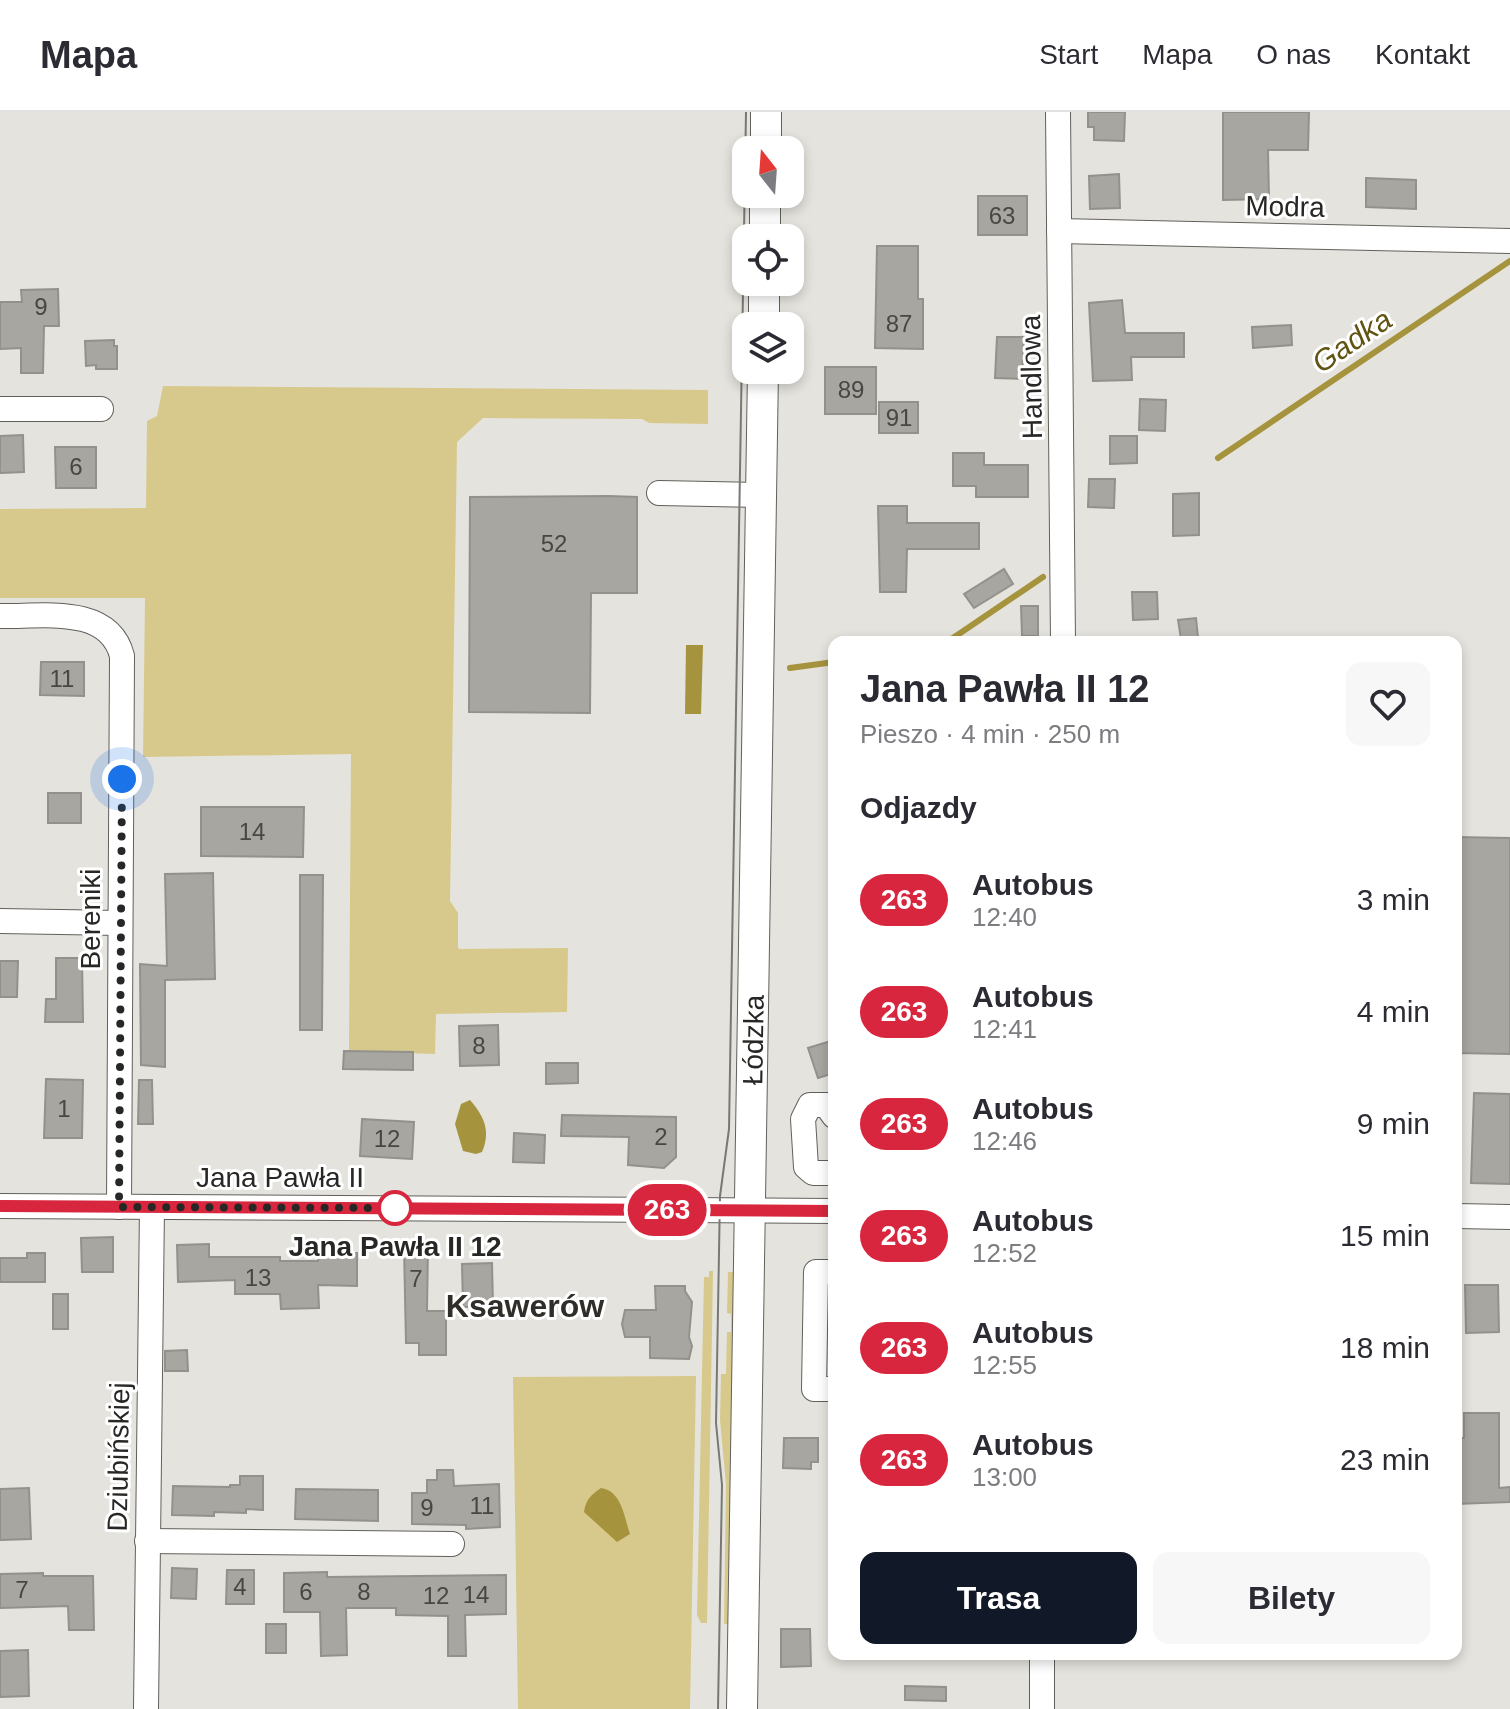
<!DOCTYPE html>
<html lang="pl">
<meta charset="utf-8">
<style>
:root{--surface:#fff;--page:#f7f7f7;--text:#2b2b33;--muted:#7c7c81;--line:#e1e1e2;--accent:#111827}
body{margin:0;font-family:Helvetica,sans-serif;background:var(--page);color:var(--text);height:100vh;display:flex;flex-direction:column;font-size:30px;white-space:nowrap}
*{box-sizing:border-box;margin:0}
p{font-size:26px;color:var(--muted)}
.icon{flex:none;width:44px;height:44px;fill:none;stroke:currentColor;stroke-width:2;stroke-linecap:round;stroke-linejoin:round}
.map{position:relative;flex:1;overflow:hidden}
.side{position:absolute;left:828px;top:524px;width:634px;height:1024px;display:flex;flex-direction:column;background:var(--surface);border-radius:16px;box-shadow:0 4px 12px #0003}
.side>*{flex:none}
.badge{padding:0 16px;border-radius:26px;font-size:28px;line-height:52px}
.needle{width:52px;rotate:343deg}
.buttons{position:absolute;left:732px;top:24px;display:grid;gap:16px}
.buttons a{display:grid;place-items:center;width:72px;height:72px;border-radius:16px;background:var(--surface);box-shadow:0 4px 12px #0003;font-size:40px}
.you{position:absolute;width:40px;height:40px;margin:-20px;border:6px solid #fff;border-radius:50%;background:#1a73e8;box-shadow:0 0 0 12px #1a73e833}
.map>.badge{position:absolute;translate:-50% -50%;box-shadow:0 0 0 4px #fff}
h2{padding:0 32px;font-size:30px;line-height:72px}
.round{display:grid;place-items:center;flex:none;width:84px;height:84px;border-radius:16px;background:var(--page)}
.overview{display:flex;align-items:center;justify-content:space-between;height:136px;padding:0 32px}
h1{font-size:38px;font-weight:800;line-height:60px}
.cta{display:flex;gap:16px;margin-top:auto;padding:16px 32px}
.cta a{flex:1;height:92px;border-radius:16px;background:var(--accent);color:#fff;font-size:32px;font-weight:800;line-height:92px;text-align:center}
.cta a+a{background:var(--page);color:var(--text)}
ul{padding:0;list-style:none}
li{display:flex;align-items:center;gap:24px;height:112px;padding:0 32px}
li div{flex:1}
li b{display:block;font-size:30px}
li em{font-style:normal}
li .badge{min-width:88px;font-weight:700;text-align:center}
header{display:flex;align-items:center;gap:48px;box-sizing:border-box;height:112px;padding:0 40px;background:var(--surface);border-bottom:2px solid var(--line)}
header strong{font-size:38px}
nav{display:flex;gap:44px;margin-inline-start:auto;font-size:28px}
.map>svg:first-child{display:block}
.green{fill:#d7c98b}
.water{fill:#a6933d}
.lines{fill:none;stroke-linecap:round;stroke-linejoin:round}
.stream{stroke:#a6933d;stroke-width:6}
.building{fill:#a8a6a1;stroke:#92918b;stroke-width:2}
.minor-casing{stroke:#62605b;stroke-width:26}
.major-casing{stroke:#62605b;stroke-width:32}
.minor{stroke:#fff;stroke-width:24}
.major{stroke:#fff;stroke-width:30}
.tram{stroke:#797875;stroke-width:2}
.line-casing{stroke:#fff;stroke-width:18}
.line{stroke:#d7263d;stroke-width:12}
.walk{stroke:#272725;stroke-width:8;stroke-dasharray:0 14.4}
.stop-dot{fill:#fff;stroke:#d7263d;stroke-width:4}
.labels{text-anchor:middle;stroke-width:6;stroke-linejoin:round;paint-order:stroke}
.number-label{font-size:24px;fill:#474744}
.street-label{font-size:28px;fill:#272725;stroke:#fff}
.stop-label{font-size:28px;font-weight:bold;fill:#272725;stroke:#fff}
.water-label{font-size:30px;font-style:italic;fill:#615312;stroke:#fff}
.quarter-label{font-size:32px;font-weight:bold;fill:#2f2e29;stroke:#fff}
</style>
<header>
<strong>Mapa</strong>
<nav><a>Start</a><a>Mapa</a><a>O nas</a><a>Kontakt</a></nav>
</header>
<div class="map">
<svg width="1510" height="1597" viewBox="0 0 1510 1597">
<rect width="100%" height="100%" fill="#e5e3dd"/>
<g class="green">
<polygon points="163,274 708,278 708,312 649,311 642,307 483,306 457,330 450,789 458,801 458,835 459,837 568,836 567,900 436,902 435,942 349,939 351,642 143,645 145,486 0,486 0,397 146,396 147,309 157,304"/>
<polygon points="709,1159 713,1159 707,1511 701,1511 697,1503 704,1165 709,1165"/>
<polygon points="728,1160 736,1160 730,1512 724,1512 726,1372 720,1308 721,1262 726,1262 727,1220 731,1220 731,1202 727,1201"/>
<polygon points="696,1264 690,1597 518,1597 513,1265"/>
</g>
<g class="water">
<polygon points="686,533 703,533 701,602 685,602"/>
<path d="M470 988C484 1004 491 1019 482 1040L476 1042 463 1039 455 1012 461 992Z"/>
<path d="M601 1376C622 1379 624 1405 630 1422L617 1430 584 1400C586 1387 591 1383 601 1376Z"/>
</g>
<g class="lines">
<g class="stream">
<polyline points="1218,346 1510,149"/>
<polyline points="941,530 953,526 1043,465"/>
<polyline points="790,556 834,550"/>
</g>
</g>
<g class="building">
<polygon points="1088,0 1125,0 1124,29 1094,28 1094,15 1088,15"/>
<polygon points="1223,0 1309,0 1308,38 1268,38 1269,87 1223,88"/>
<polygon points="1119,62 1120,96 1090,97 1089,64"/>
<polygon points="1366,66 1416,68 1416,97 1366,95"/>
<rect x="978" y="84" width="49" height="39"/>
<polygon points="877,134 918,134 918,187 923,187 923,237 875,236"/>
<polygon points="58,177 59,214 44,214 43,261 21,261 21,236 0,237 0,190 22,190 21,178"/>
<polygon points="1122,188 1125,221 1184,221 1184,245 1131,245 1132,268 1093,269 1089,191"/>
<polygon points="1291,213 1292,233 1253,236 1252,215"/>
<polygon points="997,225 1024,225 1022,267 995,266"/>
<polygon points="114,228 114,234 117,234 117,257 96,257 96,253 86,254 85,229"/>
<rect x="825" y="255" width="51" height="47"/>
<polygon points="1140,287 1166,288 1165,319 1139,318"/>
<rect x="879" y="290" width="39" height="31"/>
<polygon points="23,323 24,360 0,361 0,324"/>
<polygon points="1110,324 1137,324 1137,351 1110,352"/>
<polygon points="55,335 96,335 96,376 56,376"/>
<polygon points="953,341 984,341 984,353 1028,353 1028,385 976,385 976,374 953,374"/>
<polygon points="1089,367 1115,367 1114,396 1088,395"/>
<polygon points="1199,381 1199,423 1173,424 1173,382"/>
<polygon points="609,384 637,385 637,481 591,481 590,601 469,600 470,385"/>
<polygon points="878,394 907,394 907,411 979,411 979,437 907,437 906,480 880,480"/>
<polygon points="1004,457 1013,472 974,496 964,482"/>
<polygon points="1132,480 1157,480 1158,507 1133,508"/>
<polygon points="1021,494 1038,494 1038,524 1022,524"/>
<polygon points="1196,506 1198,525 1181,527 1178,508"/>
<polygon points="41,550 84,550 84,584 40,583"/>
<rect x="48" y="681" width="33" height="30"/>
<polygon points="201,695 304,695 303,745 201,744"/>
<polygon points="1456,725 1510,726 1510,942 1456,941"/>
<polygon points="213,761 215,867 165,868 165,955 141,953 140,852 167,854 165,762"/>
<polygon points="300,763 323,763 322,918 300,918"/>
<polygon points="56,846 82,846 83,910 45,910 46,887 56,887"/>
<polygon points="0,849 18,849 17,885 0,885"/>
<polygon points="498,913 499,953 460,954 459,914"/>
<polygon points="834,928 834,961 818,966 808,936"/>
<polygon points="344,939 413,940 413,958 343,957"/>
<polygon points="546,951 578,951 578,971 546,972"/>
<polygon points="46,967 83,968 82,1026 44,1026"/>
<polygon points="139,968 152,968 153,1012 138,1012"/>
<polygon points="1474,981 1510,982 1510,1072 1471,1071"/>
<polygon points="562,1003 676,1005 676,1045 664,1056 628,1053 629,1025 561,1024"/>
<polygon points="362,1007 414,1010 412,1047 360,1044"/>
<polygon points="514,1021 545,1023 544,1051 513,1050"/>
<polygon points="113,1125 113,1160 82,1160 81,1126"/>
<polygon points="209,1132 209,1145 280,1145 280,1149 318,1149 319,1141 357,1141 357,1174 318,1173 319,1196 281,1197 280,1182 235,1182 235,1168 178,1170 177,1133"/>
<polygon points="404,1135 428,1135 427,1199 446,1199 446,1243 419,1243 419,1231 406,1231"/>
<polygon points="27,1141 45,1141 45,1170 0,1170 0,1146 27,1146"/>
<polygon points="492,1151 493,1194 463,1195 462,1152"/>
<polygon points="1465,1173 1498,1173 1499,1220 1466,1221"/>
<polygon points="655,1174 685,1174 685,1179 692,1190 689,1225 692,1234 689,1247 650,1246 650,1225 625,1225 622,1212 625,1198 656,1198"/>
<rect x="53" y="1182" width="15" height="35"/>
<polygon points="187,1238 188,1259 165,1259 165,1239"/>
<polygon points="1464,1301 1499,1301 1499,1376 1510,1375 1510,1390 1456,1392 1456,1326 1464,1326"/>
<polygon points="784,1326 818,1326 818,1350 811,1350 811,1357 783,1356"/>
<polygon points="437,1358 453,1358 454,1374 499,1372 500,1415 466,1417 466,1413 412,1412 412,1381 427,1381 427,1368 437,1368"/>
<polygon points="240,1364 263,1364 263,1398 246,1397 246,1401 214,1400 214,1404 172,1403 173,1374 230,1375 230,1373 240,1373"/>
<polygon points="29,1376 31,1427 0,1428 0,1377"/>
<polygon points="296,1377 378,1378 378,1409 295,1407"/>
<polygon points="172,1456 197,1457 196,1487 171,1486"/>
<polygon points="227,1458 254,1458 254,1492 226,1492"/>
<polygon points="327,1460 327,1465 506,1463 506,1502 465,1503 466,1544 448,1544 448,1504 396,1503 396,1496 346,1496 347,1543 321,1544 320,1500 284,1500 284,1461"/>
<polygon points="43,1461 43,1464 93,1464 94,1518 69,1518 68,1494 0,1496 0,1462"/>
<rect x="266" y="1512" width="20" height="29"/>
<polygon points="781,1517 810,1517 811,1554 781,1555"/>
<polygon points="28,1538 29,1584 0,1585 0,1539"/>
<polygon points="905,1574 946,1575 946,1589 905,1588"/>
</g>
<g class="lines">
<defs>
<g id="minor">
<polyline points="1058,0 1063,530"/>
<polyline points="1059,119 1510,129"/>
<polyline points="0,297 101,297"/>
<polyline points="659,381 761,383"/>
<path d="M0 504C41 505 109 492 122 544L119 1095"/>
<polyline points="0,809 120,811"/>
<polyline points="834,1004 826,993 810,993 803,1007 806,1055 813,1061 834,1061"/>
<polyline points="0,1094 834,1099"/>
<polyline points="1456,1104 1510,1105"/>
<polyline points="834,1160 816,1160 814,1277 834,1277"/>
<polyline points="147,1429 452,1432"/>
<polyline points="146,1597 152,1095"/>
<polyline points="1042,1597 1042,1542"/>
</g>
<g id="major">
<polyline points="766,38 766,0"/>
<polyline points="765,126 765,82"/>
<polyline points="764,214 764,170"/>
<polyline points="742,1597 763,258"/>
</g>
</defs>
<use href="#minor" class="minor-casing"/>
<use href="#major" class="major-casing"/>
<use href="#minor" class="minor"/>
<use href="#major" class="major"/>
<polyline class="tram" points="718,1597 722,1373 716,1311 720,1084 729,1017 746,0"/>
</g>
<g class="lines">
<defs>
<polyline id="line" points="0,1094 834,1099"/>
</defs>
<use href="#line" class="line-casing"/>
<use href="#line" class="line"/>
<polyline class="walk" points="122,667 119,1095 395,1096"/>
</g>
<circle class="stop-dot" cx="395" cy="1096" r="16"/>
<g class="labels">
<g class="number-label">
<text x="1002" y="112">63</text>
<text x="41" y="203">9</text>
<text x="899" y="220">87</text>
<text x="851" y="286">89</text>
<text x="899" y="314">91</text>
<text x="76" y="363">6</text>
<text x="554" y="440">52</text>
<text x="62" y="575">11</text>
<text x="252" y="728">14</text>
<text x="479" y="942">8</text>
<text x="64" y="1005">1</text>
<text x="661" y="1033">2</text>
<text x="387" y="1035">12</text>
<text x="258" y="1174">13</text>
<text x="416" y="1175">7</text>
<text x="482" y="1402">11</text>
<text x="427" y="1404">9</text>
<text x="240" y="1483">4</text>
<text x="22" y="1486">7</text>
<text x="306" y="1488">6</text>
<text x="364" y="1488">8</text>
<text x="476" y="1491">14</text>
<text x="436" y="1492">12</text>
</g>
<g class="street-label">
<text transform="translate(1285 94) rotate(1)" y="10">Modra</text>
<text transform="translate(1031 265) rotate(-91)" y="10">Handlowa</text>
<text transform="translate(90 807) rotate(-90)" y="10">Bereniki</text>
<text transform="translate(753 928) rotate(-89)" y="10">Łódzka</text>
<text x="280" y="1075">Jana Pawła II</text>
<text transform="translate(118 1345) rotate(-89)" y="10">Dziubińskiej</text>
</g>
<g class="stop-label">
<text x="395" y="1144">Jana Pawła II 12</text>
</g>
<g class="water-label">
<text transform="translate(1352 229) rotate(-34)" y="10">Gadka</text>
</g>
<g class="quarter-label">
<text x="525" y="1205">Ksawerów</text>
</g>
</g>
</svg>
<div class="buttons">
<a><svg class="needle" viewBox="-14 -14 28 28"><path d="M0-13l5 13h-10z" fill="#e53935"/><path d="M0 13l5-13h-10z" fill="#7c7c81"/></svg></a>
<a><svg class="icon" aria-label="locate" viewBox="0 0 24 24"><circle cx="12" cy="12" r="6"/><path d="M12 2v4M12 18v4M2 12h4M18 12h4"/></svg></a>
<a><svg class="icon" aria-label="layers" viewBox="0 0 24 24"><path d="M12 4l9 5-9 5-9-5zM3 14l9 5 9-5"/></svg></a>
</div>
<div class="you" style="left:122px;top:667px"></div>
<b class="badge" style="left:667px;top:1098px;background:#d7263d;color:#fff">263</b>
<section class="side">
<div class="overview"><div><h1>Jana Pawła II 12</h1><p>Pieszo · 4 min · 250 m</p></div><a class="round"><svg class="icon" aria-label="heart" viewBox="0 0 24 24"><path d="M12 20l-8-8c-3-5 5-10 8-4 3-6 11-1 8 4z"/></svg></a></div>
<h2>Odjazdy</h2>
<ul>
<li><span class="badge" style="background:#d7263d;color:#fff">263</span><div><b>Autobus</b><p>12:40</p></div><em>3 min</em></li>
<li><span class="badge" style="background:#d7263d;color:#fff">263</span><div><b>Autobus</b><p>12:41</p></div><em>4 min</em></li>
<li><span class="badge" style="background:#d7263d;color:#fff">263</span><div><b>Autobus</b><p>12:46</p></div><em>9 min</em></li>
<li><span class="badge" style="background:#d7263d;color:#fff">263</span><div><b>Autobus</b><p>12:52</p></div><em>15 min</em></li>
<li><span class="badge" style="background:#d7263d;color:#fff">263</span><div><b>Autobus</b><p>12:55</p></div><em>18 min</em></li>
<li><span class="badge" style="background:#d7263d;color:#fff">263</span><div><b>Autobus</b><p>13:00</p></div><em>23 min</em></li>
</ul>
<div class="cta"><a>Trasa</a><a>Bilety</a></div>
</section>
</div>
